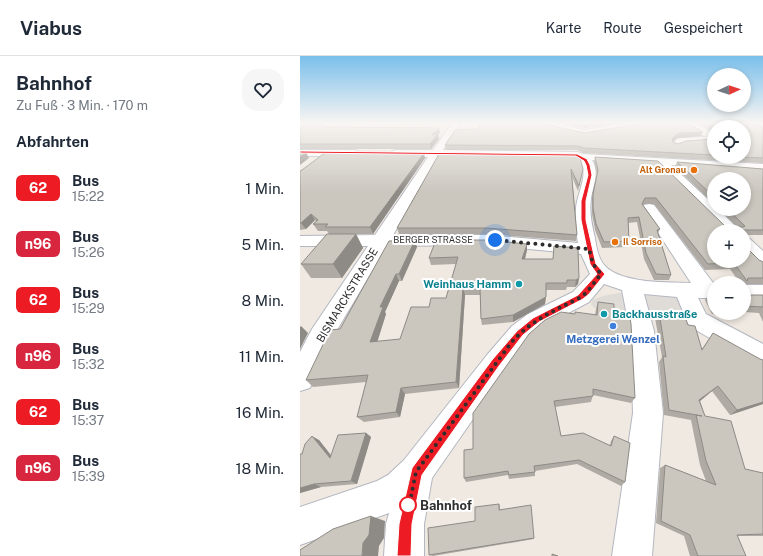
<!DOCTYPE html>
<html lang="de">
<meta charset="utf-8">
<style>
:root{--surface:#fff;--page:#f6f6f7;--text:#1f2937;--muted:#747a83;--line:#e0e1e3}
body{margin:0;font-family:"Public Sans",sans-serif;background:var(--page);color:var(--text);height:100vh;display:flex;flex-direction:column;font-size:15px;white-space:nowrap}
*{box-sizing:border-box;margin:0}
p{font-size:13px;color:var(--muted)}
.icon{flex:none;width:22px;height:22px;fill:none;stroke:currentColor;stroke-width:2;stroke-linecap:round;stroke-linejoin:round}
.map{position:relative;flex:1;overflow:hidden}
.side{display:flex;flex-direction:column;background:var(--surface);width:300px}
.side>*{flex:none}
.badge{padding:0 8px;border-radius:6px;font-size:14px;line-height:26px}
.needle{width:26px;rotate:87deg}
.tools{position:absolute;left:407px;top:12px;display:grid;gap:8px}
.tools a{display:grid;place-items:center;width:44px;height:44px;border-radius:50%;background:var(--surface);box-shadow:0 2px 6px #0003;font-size:20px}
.you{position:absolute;width:20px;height:20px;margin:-10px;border:3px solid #fff;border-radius:50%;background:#1a73e8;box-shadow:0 0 0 6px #1a73e833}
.map>.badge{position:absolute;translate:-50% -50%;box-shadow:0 0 0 2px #fff}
h2{padding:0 16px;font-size:15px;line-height:36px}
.round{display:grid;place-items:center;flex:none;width:42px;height:42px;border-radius:16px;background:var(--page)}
.summary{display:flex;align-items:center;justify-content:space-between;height:68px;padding:0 16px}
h1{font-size:19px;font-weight:700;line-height:30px}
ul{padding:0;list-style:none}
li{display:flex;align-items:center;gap:12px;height:56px;padding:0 16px}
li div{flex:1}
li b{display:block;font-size:15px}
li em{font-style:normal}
li .badge{min-width:44px;font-weight:700;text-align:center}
header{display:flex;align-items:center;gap:24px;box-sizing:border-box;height:56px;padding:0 20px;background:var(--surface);border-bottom:1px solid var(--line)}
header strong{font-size:19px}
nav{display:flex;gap:22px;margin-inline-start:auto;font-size:14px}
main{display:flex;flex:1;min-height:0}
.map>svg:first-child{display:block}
.plaza{fill:#dfdcd8}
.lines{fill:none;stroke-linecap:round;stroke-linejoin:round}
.minor-casing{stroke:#b4b7c1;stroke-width:2}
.minor{fill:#fff;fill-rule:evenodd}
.wall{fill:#afaba4}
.shaded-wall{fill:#8e8b86}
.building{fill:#cbc7bf;stroke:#8e8b86}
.line{fill:#ed1c24;stroke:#fff}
.walk{stroke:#2e2e2e;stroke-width:4;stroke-dasharray:0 7.2}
.food-dot{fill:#e8710a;stroke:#fff;stroke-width:1.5}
.culture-dot{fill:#0f9aa8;stroke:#fff;stroke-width:1.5}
.shop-dot{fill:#3f7fe0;stroke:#fff;stroke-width:1.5}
.stop-dot{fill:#fff;stroke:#ed1c24;stroke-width:2}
.labels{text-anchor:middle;stroke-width:4;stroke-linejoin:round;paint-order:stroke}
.far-food-label{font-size:9px;font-weight:bold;fill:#c56008;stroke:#fff;text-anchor:end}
.far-street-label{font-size:9px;fill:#2e2e2e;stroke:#fff}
.culture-label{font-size:11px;font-weight:bold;fill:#0d838f;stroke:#fff;text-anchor:end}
.street-label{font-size:11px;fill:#2e2e2e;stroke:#fff}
.shop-label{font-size:11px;font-weight:bold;fill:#366cbe;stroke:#fff}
.near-stop-label{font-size:13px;font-weight:bold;fill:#2e2e2e;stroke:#fff;text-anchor:start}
</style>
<header>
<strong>Viabus</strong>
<nav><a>Karte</a><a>Route</a><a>Gespeichert</a></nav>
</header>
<main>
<section class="side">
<div class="summary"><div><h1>Bahnhof</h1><p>Zu Fuß · 3 Min. · 170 m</p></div><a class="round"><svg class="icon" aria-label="heart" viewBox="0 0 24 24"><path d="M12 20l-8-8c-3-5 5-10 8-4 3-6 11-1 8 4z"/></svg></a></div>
<h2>Abfahrten</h2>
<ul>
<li><span class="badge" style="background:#ed1c24;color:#fff">62</span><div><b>Bus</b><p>15:22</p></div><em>1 Min.</em></li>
<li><span class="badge" style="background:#d7263d;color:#fff">n96</span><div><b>Bus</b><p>15:26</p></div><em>5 Min.</em></li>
<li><span class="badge" style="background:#ed1c24;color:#fff">62</span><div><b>Bus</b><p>15:29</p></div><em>8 Min.</em></li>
<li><span class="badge" style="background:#d7263d;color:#fff">n96</span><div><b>Bus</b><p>15:32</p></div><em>11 Min.</em></li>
<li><span class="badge" style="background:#ed1c24;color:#fff">62</span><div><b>Bus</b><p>15:37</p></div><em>16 Min.</em></li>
<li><span class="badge" style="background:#d7263d;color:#fff">n96</span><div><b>Bus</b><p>15:39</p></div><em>18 Min.</em></li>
</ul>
</section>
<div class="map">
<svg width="463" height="500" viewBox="0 0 463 500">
<rect width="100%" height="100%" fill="#efe9e1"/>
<polygon class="plaza" points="318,237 386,240 397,264 381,265 355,262 339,263 311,255 296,253 291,249 292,244 303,240"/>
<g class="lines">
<defs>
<g id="minor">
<polygon points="73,66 83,66 75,73 69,73 67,71"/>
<path d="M153 66H161L143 94 277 96 283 98 463 108V116L371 109 414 149V153H418L440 175H423L357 108 292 104C300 117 293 129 291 143 289 156 292 170 295 182 296 191 299 204 305 210 322 228 369 226 391 227L342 152 344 149 349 148 354 149 414 228V242H398L406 258 463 288V311L454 308 389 270 377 241 344 238 354 275 363 357 352 500H312L333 357 330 275 322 234 304 228 289 246 244 270 228 284 132 422 124 468V500H84L86 468 89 457 0 489V451L77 425 88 419 104 404 187 299 212 270 228 258 273 236 290 218 281 198 187 189 87 190 31 284 10 332 0 335V296L12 273 68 190H0V180L75 179 128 101 95 100 90 97 95 94H133ZM139 101 275 102C293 112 277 136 276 152 275 163 276 175 278 187L187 179H93Z"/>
<polygon points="233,66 248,66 284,74 332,66 351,66 347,69 284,80 234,68"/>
<polygon points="381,66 392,66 414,77 414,86 384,88 377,91 373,90 372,88 377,83 381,82 406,81"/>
<polygon points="0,94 55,94 60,97 55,100 0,100"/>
<polygon points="444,182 450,183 463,195 463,211 456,209 444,197"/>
<rect x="444" y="229" width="19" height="14"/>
</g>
</defs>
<use href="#minor" class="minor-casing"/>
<use href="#minor" class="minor"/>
</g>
<g class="wall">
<polygon points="2,66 148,66 147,67 27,66 22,69 25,71 140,76 138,79 139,83 131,93 0,93 0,67"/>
<polygon points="255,66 323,66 284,72"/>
<polygon points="395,66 452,66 463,71 463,107 283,97 277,94 146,94 145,89 178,73 285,77 403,76 401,80 377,82 373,85 373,86 378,88 414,83 414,101 444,101 444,71 414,71 414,76"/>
<polygon points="275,99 282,118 278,135 272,121 277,179 276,185 187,178 99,178 97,172"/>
<polygon points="295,101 426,171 437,171 419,153 444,153 414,123 414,148 375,111 377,106 463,113 463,179 444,179 444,175 414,175 447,192 459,204 463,206 463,228 445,228 444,229 444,227 440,227 430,213 405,214 354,148 344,148 343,149 360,173 358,177 371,219 369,224 354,224 344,203 337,166 328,167 329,185 327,191 302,192 295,174 292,158 292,143 297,118 294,106"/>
<polygon points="125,102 73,178 29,178 27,175 18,175 13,168 16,165 15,164 6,173 0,174 0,115"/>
<polygon points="56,178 63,192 42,222 11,222 1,208"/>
<polygon points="117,191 102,225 99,225 85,256 86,258 77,286 100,283 129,251 146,242 156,208 131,209 129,202 227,194 225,203 279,222 278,228 275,231 267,231 266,234 246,234 245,248 213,266 182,269 181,263 180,239 165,239 159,332 105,338 100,361 64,366 57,361 66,326 13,331 6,324 40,273"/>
<polygon points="444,236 448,239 463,239 463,266 459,257 444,256"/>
<polygon points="409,238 414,238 414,257 429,257 428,259 412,258 405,244"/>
<polygon points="298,246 314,256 335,342 331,347 293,339 291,346 255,351 261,380 310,389 311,385 314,380 325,426 321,430 277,408 235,415 235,420 209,423 208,419 166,426 164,422 173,393 275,258 295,259 296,253"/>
<polygon points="359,256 388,269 402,293 413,277 463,348 430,359 412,335 400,345 405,360 445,413 463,417 463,480 437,480 446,500 390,500 384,480 356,467 360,412 365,409 406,425 400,409 391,364 364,359 359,306 362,301 355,262"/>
<polygon points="66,377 71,381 57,428 21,431 0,437 2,398 19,384 31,399"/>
<polygon points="199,448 200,450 200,454 234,482 234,483 133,500 129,499"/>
</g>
<g class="shaded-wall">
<polygon points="19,66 27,66 21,70 19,67"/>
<polygon points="300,66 323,66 284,72 285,69"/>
<polygon points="139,72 140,76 138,79 139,83 131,93 130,88 132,79"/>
<polygon points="403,76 401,80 377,82 371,87 372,83 378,77"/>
<polygon points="6,96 9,102 0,109 0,101"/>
<polygon points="124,97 125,102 73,178 70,171"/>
<polygon points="11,158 15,164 6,173 1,167"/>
<polygon points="56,178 63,192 42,222 33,208"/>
<polygon points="115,184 117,191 102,225 99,218"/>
<polygon points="227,188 227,194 223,210 222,203"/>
<polygon points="96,218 99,225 85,256 86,258 75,293 70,286 80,251"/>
<polygon points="279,222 278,228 275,231 276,224"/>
<polygon points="163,232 165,239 159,332 156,326"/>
<polygon points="246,241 245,248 213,266 213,259"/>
<polygon points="1,270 8,277 0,293 0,271"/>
<polygon points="418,330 394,350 399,344"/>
<polygon points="101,332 105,338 100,361 96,356"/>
<polygon points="463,346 463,348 430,359 437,354"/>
<polygon points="66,377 71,381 57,428 51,425"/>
<polygon points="12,380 19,384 36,406 30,402"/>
<polygon points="14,428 21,431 0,437 0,432"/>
<polygon points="71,460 85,465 84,482 79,490 78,500 62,500 63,487"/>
</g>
<g class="building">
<polygon points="2,66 19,66 19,67 25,71 139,72 132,79 138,78 130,88 0,88 0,67"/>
<polygon points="181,66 235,66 285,77 349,66 386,66 403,76 378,77 372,83 373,86 378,88 386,85 414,83 414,99 284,92 277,90 145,89 155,74 178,73"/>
<polygon points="273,66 300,66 285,69"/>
<polygon points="404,66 452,66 463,71 463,102 442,101 444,101 444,71 414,71"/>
<polygon points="0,96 6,96 0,101"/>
<polygon points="26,96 124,97 70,171 25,171 28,168 13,168 18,164 11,158 1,167 0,167 0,115 2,114"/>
<polygon points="139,98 275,99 280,102 283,113 279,130 271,113 277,179 186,172 97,172"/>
<polygon points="295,101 358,105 426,171 443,171 445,170 427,153 444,153 444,123 414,123 414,141 377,106 463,113 463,174 434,174 435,175 414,175 414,205 444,205 444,184 446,186 447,192 459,204 463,206 463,222 448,222 447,225 434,207 408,208 356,142 345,142 342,148 360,173 357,174 371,219 356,218 346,197 339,161 328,162 329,185 304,186 296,168 293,152 293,138 298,114"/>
<polygon points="27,178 56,178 33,208 1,208"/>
<polygon points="115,184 99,218 96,218 80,251 83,251 70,286 100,283 111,251 129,251 131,242 146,242 158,201 129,202 136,184 186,184 227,188 222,203 253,203 254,190 278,192 279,222 276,224 267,224 267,227 246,227 246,241 213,259 181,263 180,232 163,232 156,326 101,332 96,356 57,361 68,319 6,324 30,274 40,273 89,185"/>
<polygon points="444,236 447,236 448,239 463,239 463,251 444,250"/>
<polygon points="409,238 414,238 414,249"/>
<polygon points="298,246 314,248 314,256 329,256 331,268 335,342 293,333 293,340 254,345 261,380 283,377 311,390 314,380 330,387 325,426 279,404 234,410 235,416 209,419 208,415 164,422 164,394 173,393 173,357 229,278 245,264 261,256 275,258 275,256 297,259"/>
<polygon points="359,256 384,259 388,269 395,270 402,294 413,277 460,303 463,304 463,346 437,354 418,330 399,344 405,360 431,365 445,413 463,417 463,478 437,479 446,500 398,500 390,479 361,465 365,409 416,429 406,405 396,359 402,360 369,354 363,300 366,301"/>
<polygon points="66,377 51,425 14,428 0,432 0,398 2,398 5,388 12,380 30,402 38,379"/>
<polygon points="199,448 199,454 231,449 234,482 129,499 128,472 175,465 175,451"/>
<polygon points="71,460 69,479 63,487 62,500 0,500 0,494 33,473"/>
<polygon points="252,498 258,500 252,500"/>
</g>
<linearGradient id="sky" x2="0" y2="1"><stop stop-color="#7abfeb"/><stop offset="0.49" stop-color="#f8f5f2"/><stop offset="1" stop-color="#f8f5f2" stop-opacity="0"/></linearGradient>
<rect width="463" height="136" fill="url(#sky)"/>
<polygon class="line" points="0,95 277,98 287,103 290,109 292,119 286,145 286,164 296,208 305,218 289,238 283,243 239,266 223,279 199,310 122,419 112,468 111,500 97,500 99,468 112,412 192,304 217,275 233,262 278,239 297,218 290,208 281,164 281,145 288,119 286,109 284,105 276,100 0,97"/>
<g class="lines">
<path class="walk" d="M108 449V455L116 416 211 287C231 264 254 255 281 241L287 236 301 218 293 208 289 193 195 184"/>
</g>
<g class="food-dot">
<circle cx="394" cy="114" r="4"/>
<circle cx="315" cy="186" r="4"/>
</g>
<g class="culture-dot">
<circle cx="219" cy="228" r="4"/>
<circle cx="304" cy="258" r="4"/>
</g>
<circle class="shop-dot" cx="313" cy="270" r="4"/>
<circle class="stop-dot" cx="108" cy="449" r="8"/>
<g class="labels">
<g class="far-food-label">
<text x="386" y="117">Alt Gronau</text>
<text x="323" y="189" text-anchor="start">Il Sorriso</text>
</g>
<g class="far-street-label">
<text x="133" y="187">BERGER STRASSE</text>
</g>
<g class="culture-label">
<text x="211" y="232">Weinhaus Hamm</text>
<text x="312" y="262" text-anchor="start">Backhausstraße</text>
</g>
<g class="street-label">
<text transform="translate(47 239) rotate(-59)" y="4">BISMARCKSTRASSE</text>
</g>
<g class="shop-label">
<text x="313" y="287">Metzgerei Wenzel</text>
</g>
<g class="near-stop-label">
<text x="120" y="454">Bahnhof</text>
</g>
</g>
</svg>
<div class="tools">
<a><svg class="needle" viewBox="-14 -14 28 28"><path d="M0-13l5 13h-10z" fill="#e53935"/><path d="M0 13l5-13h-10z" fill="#747a83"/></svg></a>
<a><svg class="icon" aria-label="locate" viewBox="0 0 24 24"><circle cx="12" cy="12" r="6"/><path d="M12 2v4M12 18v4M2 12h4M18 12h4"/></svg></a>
<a><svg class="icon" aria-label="layers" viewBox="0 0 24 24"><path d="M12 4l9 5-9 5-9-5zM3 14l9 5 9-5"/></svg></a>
<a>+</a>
<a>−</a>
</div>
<div class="you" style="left:195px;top:184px"></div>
</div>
</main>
